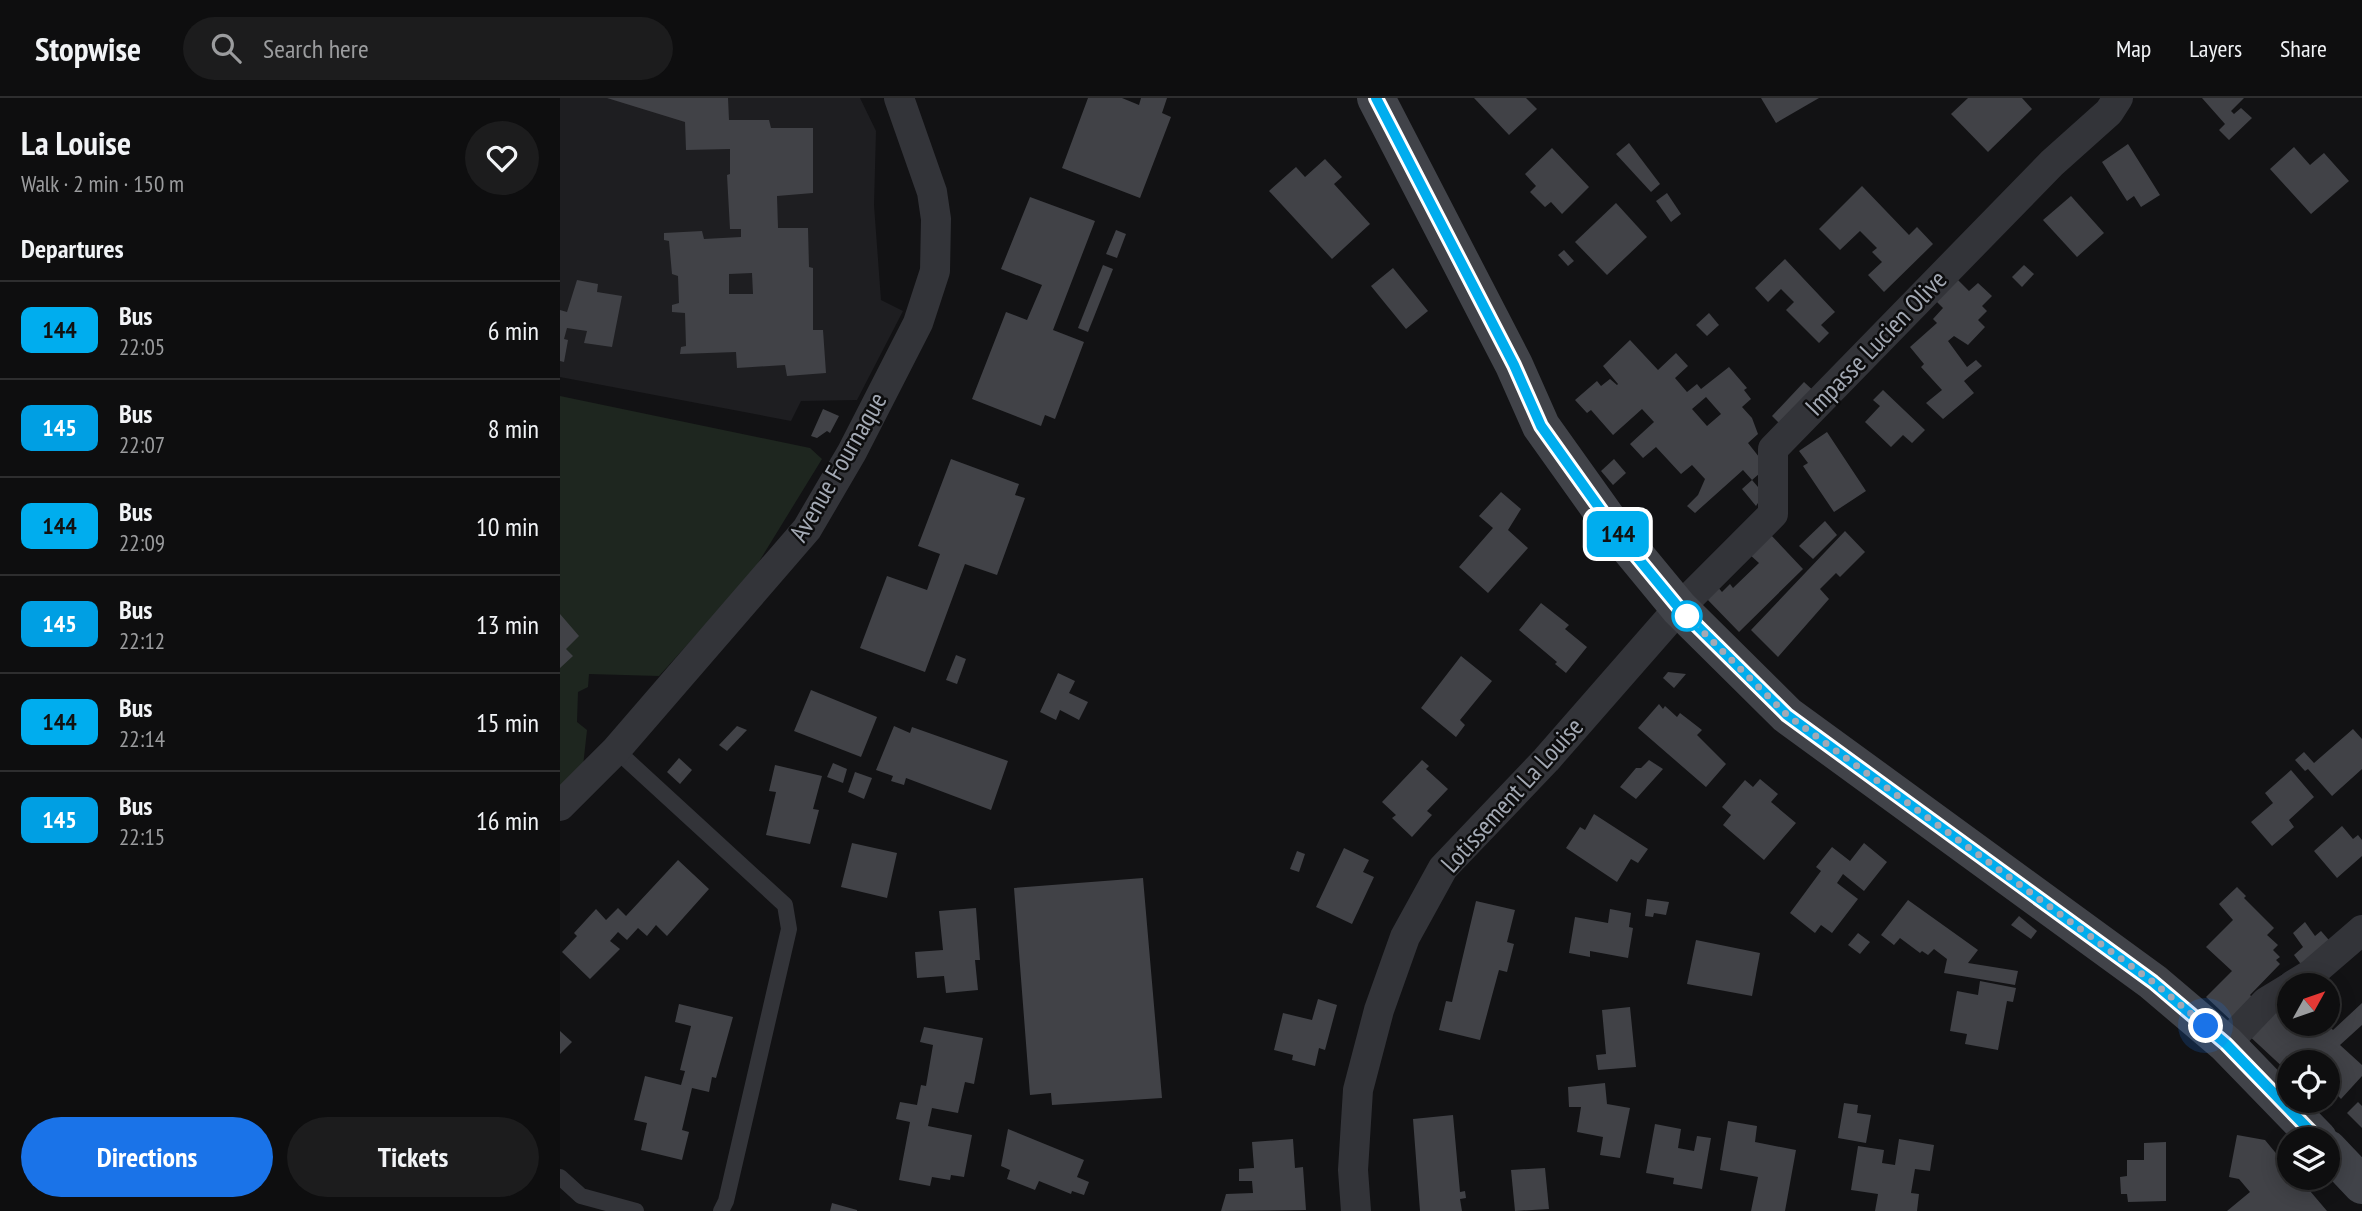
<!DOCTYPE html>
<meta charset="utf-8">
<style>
:root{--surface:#0e0e0f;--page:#1c1c1d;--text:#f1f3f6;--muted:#9b9c9e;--line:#2e2e2f;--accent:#1a73e8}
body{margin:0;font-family:"PT Sans Narrow",sans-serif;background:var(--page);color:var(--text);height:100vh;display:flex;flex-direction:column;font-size:26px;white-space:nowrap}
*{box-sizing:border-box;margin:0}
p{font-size:23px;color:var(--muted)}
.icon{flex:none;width:38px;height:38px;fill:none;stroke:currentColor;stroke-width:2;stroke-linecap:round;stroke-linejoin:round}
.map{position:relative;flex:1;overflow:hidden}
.drawer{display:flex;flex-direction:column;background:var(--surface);width:560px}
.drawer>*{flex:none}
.badge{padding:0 14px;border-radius:10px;font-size:24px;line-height:46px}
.needle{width:46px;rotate:50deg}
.fabs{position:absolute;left:1717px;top:875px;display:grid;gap:14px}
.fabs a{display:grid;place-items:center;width:63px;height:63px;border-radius:50%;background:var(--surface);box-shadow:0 4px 18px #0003,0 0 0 2px var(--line);font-size:35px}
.you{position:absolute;width:35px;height:35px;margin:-18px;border:5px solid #fff;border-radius:50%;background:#1a73e8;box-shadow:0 0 0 10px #1a73e833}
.map>.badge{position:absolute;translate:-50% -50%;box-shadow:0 0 0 4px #fff}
h2{padding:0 21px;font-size:26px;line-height:63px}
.round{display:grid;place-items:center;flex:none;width:74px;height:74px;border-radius:37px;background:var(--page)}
.head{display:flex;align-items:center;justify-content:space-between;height:119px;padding:0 21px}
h1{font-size:33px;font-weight:700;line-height:52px}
.button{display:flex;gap:14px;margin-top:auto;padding:14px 21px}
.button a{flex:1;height:80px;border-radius:42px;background:var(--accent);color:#fff;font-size:28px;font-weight:700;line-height:80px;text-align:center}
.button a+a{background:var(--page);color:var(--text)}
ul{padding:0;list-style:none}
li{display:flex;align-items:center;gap:21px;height:98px;padding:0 21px;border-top:2px solid var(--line)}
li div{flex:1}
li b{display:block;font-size:26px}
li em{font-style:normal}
li .badge{min-width:77px;font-weight:700;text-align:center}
header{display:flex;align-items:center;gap:42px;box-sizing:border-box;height:98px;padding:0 35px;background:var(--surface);border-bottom:2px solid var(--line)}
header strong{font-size:33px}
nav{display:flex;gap:38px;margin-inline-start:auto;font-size:24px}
.search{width:490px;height:63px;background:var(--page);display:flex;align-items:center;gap:18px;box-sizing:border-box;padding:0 24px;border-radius:38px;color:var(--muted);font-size:26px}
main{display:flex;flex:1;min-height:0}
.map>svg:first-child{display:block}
.built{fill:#1e1e21}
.green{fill:#1e261f}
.building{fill:#414247;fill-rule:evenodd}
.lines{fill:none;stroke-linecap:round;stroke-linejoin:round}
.lane{stroke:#333439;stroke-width:16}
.street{stroke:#333439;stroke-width:30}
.secondary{stroke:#414349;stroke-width:38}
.line-casing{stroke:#fff;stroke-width:16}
.line{stroke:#00adee;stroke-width:10}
.walk{stroke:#a3a9b4;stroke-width:7;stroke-dasharray:0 12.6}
.stop-dot{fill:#fff;stroke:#00adee;stroke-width:3.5}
.labels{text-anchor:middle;stroke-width:5;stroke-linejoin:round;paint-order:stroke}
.street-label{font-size:26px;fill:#a3a9b4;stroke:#0d0d0e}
</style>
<header>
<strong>Stopwise</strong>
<div class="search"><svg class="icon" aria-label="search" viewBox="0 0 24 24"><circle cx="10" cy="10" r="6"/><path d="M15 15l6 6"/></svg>Search here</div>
<nav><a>Map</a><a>Layers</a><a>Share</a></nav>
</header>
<main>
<section class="drawer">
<div class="head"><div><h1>La Louise</h1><p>Walk · 2 min · 150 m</p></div><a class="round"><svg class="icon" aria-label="heart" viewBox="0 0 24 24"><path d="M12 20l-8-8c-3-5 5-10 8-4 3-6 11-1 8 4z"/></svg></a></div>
<h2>Departures</h2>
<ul>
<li><span class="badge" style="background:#00adee;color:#111">144</span><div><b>Bus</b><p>22:05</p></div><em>6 min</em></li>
<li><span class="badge" style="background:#009fe3;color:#fff">145</span><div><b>Bus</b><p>22:07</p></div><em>8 min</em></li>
<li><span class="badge" style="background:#00adee;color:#111">144</span><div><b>Bus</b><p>22:09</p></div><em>10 min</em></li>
<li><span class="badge" style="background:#009fe3;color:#fff">145</span><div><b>Bus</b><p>22:12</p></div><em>13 min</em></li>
<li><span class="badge" style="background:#00adee;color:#111">144</span><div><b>Bus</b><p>22:14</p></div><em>15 min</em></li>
<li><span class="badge" style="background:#009fe3;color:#fff">145</span><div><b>Bus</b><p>22:15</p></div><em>16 min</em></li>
</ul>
<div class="button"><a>Directions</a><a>Tickets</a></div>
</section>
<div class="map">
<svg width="1802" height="1113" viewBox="0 0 1802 1113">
<rect width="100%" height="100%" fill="#121214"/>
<polygon class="built" points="0,0 300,0 316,33 314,107 321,202 343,213 297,302 241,303 231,323 0,279"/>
<polygon class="green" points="0,298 250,350 262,361 192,475 99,578 29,576 28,589 18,594 17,624 27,632 23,668 0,691"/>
<g class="building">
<path d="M47 0H168L169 22H209L211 30H253V95L217 98 218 130H248L249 169 253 170V232H263L266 275 227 278 225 267 177 270 176 254 120 256 121 249 126 248 125 215 112 214V207L119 205 118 178 112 176 109 143 104 142V135L142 133 144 141 181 139V131H170L167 77 170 76V51L126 52 125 24ZM192 175 193 196H169V176Z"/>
<polygon points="528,0 562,0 579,7 581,0 607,0 602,15 611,19 580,100 502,70"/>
<polygon points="914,0 966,0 977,11 949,37"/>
<polygon points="1201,0 1259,0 1216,25"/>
<polygon points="1408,0 1462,0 1472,11 1428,54 1391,16"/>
<polygon points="1642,0 1684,0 1671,13 1674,16 1681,10 1692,20 1669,42 1659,32 1665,26"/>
<polygon points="1069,45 1100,86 1091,94 1056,56"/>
<polygon points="1568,46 1600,97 1581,109 1574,98 1567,103 1542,64"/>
<polygon points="1734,49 1750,67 1764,55 1789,83 1751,116 1710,71"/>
<polygon points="992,50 1029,89 1002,116 991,104 985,109 970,94 976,88 965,76"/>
<polygon points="765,61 782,79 774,86 810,126 772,161 709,93 736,69 745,79"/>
<polygon points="1302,88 1349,137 1357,129 1373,146 1324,194 1308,177 1322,164 1312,154 1317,150 1300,133 1280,152 1259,131"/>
<polygon points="1107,95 1121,116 1111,124 1096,103"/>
<polygon points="1511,98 1544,135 1517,159 1483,122"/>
<polygon points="470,99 535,123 493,232 524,244 495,321 485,317 481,328 412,301 446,214 467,222 482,187 441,171"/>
<polygon points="1056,105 1087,139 1047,177 1015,144"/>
<polygon points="556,132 566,136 557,160 546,156"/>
<polygon points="1004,152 1014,163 1008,168 998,157"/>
<polygon points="1225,161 1275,214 1261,227 1269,235 1259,245 1226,212 1234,204 1221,191 1208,204 1195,190"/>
<polygon points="543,167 553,171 528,234 518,230"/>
<polygon points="1464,167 1474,176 1462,189 1452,179"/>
<polygon points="833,170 868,213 846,231 811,188"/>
<polygon points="1396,180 1409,193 1418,185 1432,198 1422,208 1427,213 1418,222 1425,229 1408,247 1394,238 1388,243 1407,269 1416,262 1422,268 1404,283 1414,295 1383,321 1366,305 1382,292 1361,269 1364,266 1350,249 1377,225 1373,221 1383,210 1375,202"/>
<polygon points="17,182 38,186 37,194 62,198 52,249 24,245 27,233 7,230 4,241 8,242 4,264 0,263 0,212 7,214"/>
<polygon points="1149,215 1159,227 1147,238 1136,227"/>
<path d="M1070 242 1098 272 1116 255 1128 268 1115 280 1127 294 1137 286 1141 291 1169 269 1187 290 1184 292 1191 301 1182 309 1192 320 1198 336 1188 345 1207 369 1192 382 1183 372 1135 415 1127 408 1138 397 1145 381 1132 367 1121 376 1096 349 1083 360 1070 346 1094 324 1082 311 1053 337 1031 312 1027 315 1015 302 1037 283 1041 288 1050 281 1057 287 1058 286 1043 268ZM1146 299 1161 316 1147 328 1132 311Z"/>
<polygon points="1244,284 1257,296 1224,330 1212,318"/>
<polygon points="1323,292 1365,332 1352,345 1343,337 1331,349 1305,324 1320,308 1313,302"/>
<polygon points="263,311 279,318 270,335 267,333 257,340 251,338"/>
<polygon points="1267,334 1306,393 1274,414 1243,368 1248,365 1239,353"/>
<polygon points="391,361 459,386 455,397 465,400 437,477 405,466 365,574 300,550 327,478 367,492 380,456 358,448"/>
<polygon points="1054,361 1066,375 1053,387 1041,373"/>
<polygon points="1192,382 1204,396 1196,408 1182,391"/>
<polygon points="941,394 961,411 948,432 968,450 928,495 899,469 933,430 919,418"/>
<polygon points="1265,423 1277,437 1253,461 1239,448"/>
<polygon points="1285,433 1305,454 1280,479 1276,475 1260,491 1269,501 1218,559 1191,532"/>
<polygon points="1210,436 1243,471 1179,534 1145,499 1156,487 1162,494 1170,486 1173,490 1199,465 1189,456"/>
<polygon points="981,505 1009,527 1005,531 1027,549 1006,575 995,566 997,564 959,532"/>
<polygon points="0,516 19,538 6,551 13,558 0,570"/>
<polygon points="396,557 406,561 397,586 386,582"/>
<polygon points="901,558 932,583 900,622 905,627 896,639 861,610"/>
<polygon points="1108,574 1126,576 1114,590 1103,580"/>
<polygon points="498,575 515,583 509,595 528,604 519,622 500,612 496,622 480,614"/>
<polygon points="251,592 317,619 301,659 234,633"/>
<polygon points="1099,606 1103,611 1105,608 1117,619 1120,615 1142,632 1137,637 1166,666 1146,689 1078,630"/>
<polygon points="177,628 187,632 167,653 159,647"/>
<polygon points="334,628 350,635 352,629 448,663 431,712 346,680 344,687 331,683 333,678 316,672"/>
<polygon points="1793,631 1802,641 1802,671 1772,698 1748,671 1745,673 1735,662 1744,654 1754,665"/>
<polygon points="119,660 132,672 120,686 107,674"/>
<polygon points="862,662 869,668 866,671 888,691 867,713 872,717 852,739 832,720 836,717 822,704"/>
<polygon points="1089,662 1103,671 1076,701 1060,689 1076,670 1081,670"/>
<polygon points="273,665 287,671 283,685 267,679"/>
<polygon points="215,667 262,678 253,711 259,712 250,746 206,737 216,694 209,693"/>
<polygon points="1731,672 1754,699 1729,722 1734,729 1712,748 1691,724 1713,705 1705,695"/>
<polygon points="295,674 312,680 304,701 288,694"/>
<polygon points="1200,681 1218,696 1211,704 1236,725 1204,762 1163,727 1171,717 1162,709 1185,682 1193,689"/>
<polygon points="1034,716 1088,751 1078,765 1071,761 1057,784 1006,750 1020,729 1025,732"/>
<polygon points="1782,728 1793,741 1798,737 1802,742 1802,758 1777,780 1754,753"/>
<polygon points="292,745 337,755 327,800 281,789"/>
<polygon points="1304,745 1327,764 1304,793 1283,776 1277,785 1298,801 1272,835 1261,827 1255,835 1230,815 1261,773 1256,769 1272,749 1290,763"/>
<polygon points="784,750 809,762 803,774 814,779 792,826 756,809"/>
<polygon points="737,753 745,756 739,774 730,771"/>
<polygon points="118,762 149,791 107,838 96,827 87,838 78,830 67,842 58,834 50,843 60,851 30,881 2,854 17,838 14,835 36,811 46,822 58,810 66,818"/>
<polygon points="583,780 602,1000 492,1007 491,995 470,997 454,790"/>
<polygon points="1677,789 1686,798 1684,800 1714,830 1707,837 1718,847 1713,852 1720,859 1716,862 1720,866 1690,897 1697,904 1676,927 1646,899 1672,873 1646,849 1673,822 1659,806"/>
<polygon points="1087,801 1109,804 1106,817 1094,815 1093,819 1085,818"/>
<polygon points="1348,802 1418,852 1408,865 1458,873 1455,887 1384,875 1387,861 1374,851 1368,857 1362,853 1360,855 1340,840 1334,847 1321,837"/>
<polygon points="916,803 955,812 947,844 954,846 947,874 939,872 920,942 879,932 886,903 892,904"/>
<polygon points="416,810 420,862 415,862 418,892 386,895 384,878 357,880 355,854 383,852 379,813"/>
<polygon points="1050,811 1071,815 1069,829 1073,830 1068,860 1030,853 1030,859 1009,855 1015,819 1048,825"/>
<polygon points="1459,818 1477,833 1471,841 1451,827"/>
<polygon points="1745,824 1755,838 1761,833 1775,849 1746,873 1734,857 1743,849 1733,835"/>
<polygon points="1298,835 1310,844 1300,856 1288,847"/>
<polygon points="1136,842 1200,855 1192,898 1127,886"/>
<polygon points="1420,883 1456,890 1453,904 1447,903 1438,952 1405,946 1407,936 1390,933 1397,893 1418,897"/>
<polygon points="758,901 777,907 765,952 759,950 755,968 732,962 733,957 714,952 723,915 752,922"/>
<polygon points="1802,905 1802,927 1780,947 1802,967 1802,978 1781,1001 1768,987 1768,964 1729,964 1729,983 1724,978 1728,974 1685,934 1720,909 1729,917 1729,926 1739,926 1751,937 1754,935 1743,926 1767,926 1773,932"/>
<polygon points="119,906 173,919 156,980 152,979 149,994 132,990 122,1032 129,1034 122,1062 81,1052 87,1025 74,1022 85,978 121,987 125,973 120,972 131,928 115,924"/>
<polygon points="1070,909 1076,969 1038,972 1036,957 1046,956 1042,912"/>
<polygon points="364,929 423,940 414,986 405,984 398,1015 372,1010 368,1028 412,1037 404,1079 391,1077 390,1082 372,1079 370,1088 339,1082 350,1024 336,1021 340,1004 357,1007 361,987 366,988 373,947 360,944"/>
<polygon points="0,933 12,944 0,956"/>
<polygon points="1045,985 1047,1006 1070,1010 1060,1060 1040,1057 1043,1039 1017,1034 1021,1009 1009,1009 1008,989"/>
<polygon points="1798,1004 1802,1008 1802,1030 1787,1015"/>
<polygon points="1284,1005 1298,1007 1297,1015 1311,1017 1306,1045 1278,1040"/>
<polygon points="893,1017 900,1094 905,1093 906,1100 900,1101 902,1113 860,1113 853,1021"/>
<polygon points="1168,1023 1197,1028 1195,1044 1236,1052 1225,1113 1191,1113 1198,1079 1160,1072"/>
<polygon points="1095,1026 1121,1031 1118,1050 1134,1053 1137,1038 1151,1040 1142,1091 1113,1086 1114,1080 1086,1075"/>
<polygon points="448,1031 524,1062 517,1079 529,1084 524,1097 512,1093 511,1096 479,1083 475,1092 447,1081 450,1072 441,1068"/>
<polygon points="1677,1037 1705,1042 1729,1071 1729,1080 1739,1080 1767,1113 1667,1113 1690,1094 1679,1081 1669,1079"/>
<polygon points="733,1041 735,1070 743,1069 746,1112 661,1113 666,1096 693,1095 692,1083 679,1083 679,1071 694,1070 692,1044"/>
<polygon points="1339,1041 1374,1047 1370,1073 1355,1071 1351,1095 1359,1096 1357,1113 1315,1113 1318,1096 1291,1092 1298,1048 1324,1052 1322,1065 1335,1067"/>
<polygon points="1606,1044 1606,1103 1568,1104 1567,1096 1561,1096 1560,1079 1567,1078 1567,1062 1584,1062 1584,1045"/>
<polygon points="985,1070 989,1111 955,1113 951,1072"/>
<polygon points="272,1105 297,1112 297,1113 270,1113"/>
</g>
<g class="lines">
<g class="lane">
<polyline points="56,652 225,807 229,831 166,1103 161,1113"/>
<polyline points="0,1079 21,1098 76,1113"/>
</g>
<g class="street">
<polyline points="0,708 56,652 247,431 292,354 358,225 375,173 376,121 372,94 339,0"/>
<polyline points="1733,887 1751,876 1802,832"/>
<polyline points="1666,946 1706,904 1729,890"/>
<polyline points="796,1113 793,1072 798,992 819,912 845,839 883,770 986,662 1119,510 1213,416 1213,351 1492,65 1549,14 1558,0"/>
</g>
<g class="secondary">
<polyline points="816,0 954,267 981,328 1058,436 1119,510 1227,617 1593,884 1666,946 1758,1041"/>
<polyline points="1768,1051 1802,1087"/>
</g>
</g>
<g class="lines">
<defs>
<polyline id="line" points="816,0 954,267 981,328 1058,436 1119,510 1227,617 1593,884 1666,946 1758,1041"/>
</defs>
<use href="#line" class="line-casing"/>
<use href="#line" class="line"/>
<polyline class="walk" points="1127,518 1227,617 1593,884 1646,928"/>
</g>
<circle class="stop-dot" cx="1127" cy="518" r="14"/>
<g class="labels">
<g class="street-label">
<text transform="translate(1316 245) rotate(-46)" y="9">Impasse Lucien Olive</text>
<text transform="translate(278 369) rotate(-60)" y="9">Avenue Fournaque</text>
<text transform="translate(952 697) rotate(-48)" y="9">Lotissement La Louise</text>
</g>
</g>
</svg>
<div class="fabs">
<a><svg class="needle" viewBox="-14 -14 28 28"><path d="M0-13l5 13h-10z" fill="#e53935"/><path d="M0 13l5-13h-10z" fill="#9b9c9e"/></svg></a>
<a><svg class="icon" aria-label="locate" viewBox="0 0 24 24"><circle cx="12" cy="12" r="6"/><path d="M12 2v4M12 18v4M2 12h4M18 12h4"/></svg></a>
<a><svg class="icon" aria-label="layers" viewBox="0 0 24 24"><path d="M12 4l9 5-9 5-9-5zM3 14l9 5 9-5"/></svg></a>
</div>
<div class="you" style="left:1646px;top:928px"></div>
<b class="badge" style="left:1058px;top:436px;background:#00adee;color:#111">144</b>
</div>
</main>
